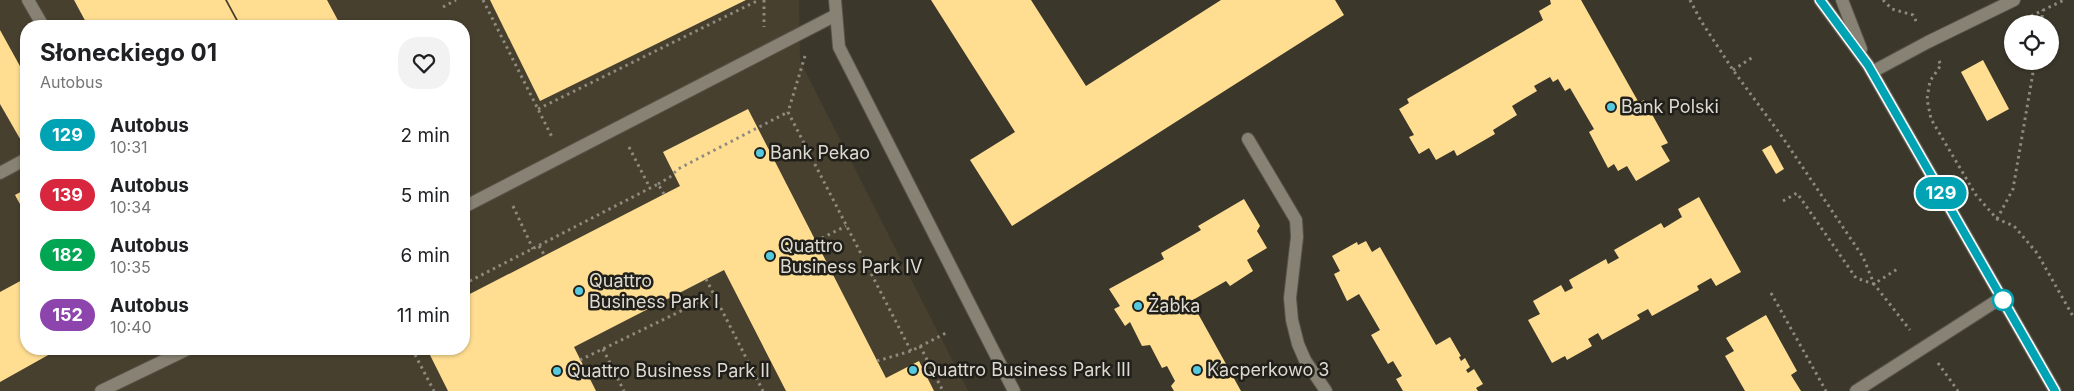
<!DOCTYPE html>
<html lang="pl">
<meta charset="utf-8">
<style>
:root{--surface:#fff;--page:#f2f2f2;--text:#202124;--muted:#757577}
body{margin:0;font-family:Inter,sans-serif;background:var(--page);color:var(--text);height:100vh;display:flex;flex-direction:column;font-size:19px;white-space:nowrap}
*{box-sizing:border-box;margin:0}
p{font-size:16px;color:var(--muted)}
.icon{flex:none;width:28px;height:28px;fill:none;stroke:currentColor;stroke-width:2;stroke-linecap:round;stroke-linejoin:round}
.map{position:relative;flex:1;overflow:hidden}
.sheet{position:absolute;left:20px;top:20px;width:450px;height:335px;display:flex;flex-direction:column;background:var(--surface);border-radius:20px;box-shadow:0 1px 4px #0004}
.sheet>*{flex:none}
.badge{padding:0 10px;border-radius:16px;font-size:18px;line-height:32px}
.fabs{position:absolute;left:2004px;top:15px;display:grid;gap:10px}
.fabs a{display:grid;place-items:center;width:55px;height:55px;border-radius:50%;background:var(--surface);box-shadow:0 1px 4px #0004;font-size:25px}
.map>.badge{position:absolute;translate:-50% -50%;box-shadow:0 0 0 2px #fff}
.round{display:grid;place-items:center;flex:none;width:52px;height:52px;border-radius:20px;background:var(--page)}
.head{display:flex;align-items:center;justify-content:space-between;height:85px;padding:0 20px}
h1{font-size:24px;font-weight:700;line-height:38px}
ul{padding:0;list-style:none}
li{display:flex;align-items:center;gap:15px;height:60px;padding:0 20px}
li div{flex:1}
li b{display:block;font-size:19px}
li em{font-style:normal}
li .badge{min-width:55px;font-weight:700;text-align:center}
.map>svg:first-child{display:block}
.built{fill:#48402e;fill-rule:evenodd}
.building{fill:#ffde92}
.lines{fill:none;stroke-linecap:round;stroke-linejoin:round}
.service-casing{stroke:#575348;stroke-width:14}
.minor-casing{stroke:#575348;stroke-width:14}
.tertiary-casing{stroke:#575348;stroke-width:14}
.path{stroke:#8e8a80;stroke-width:3;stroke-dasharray:2.5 4;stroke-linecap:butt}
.service{stroke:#888274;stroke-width:12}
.minor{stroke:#888274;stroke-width:12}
.tertiary{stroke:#888274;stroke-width:12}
.line-casing{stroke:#fff;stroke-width:11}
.line{stroke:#00a3b4;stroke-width:8}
.poi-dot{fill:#55cadf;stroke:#211f19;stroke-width:2}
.stop-dot{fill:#fff;stroke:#00a3b4;stroke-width:2.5}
.labels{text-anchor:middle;stroke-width:5;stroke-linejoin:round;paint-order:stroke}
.poi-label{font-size:18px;fill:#dddad2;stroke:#211f19;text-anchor:start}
</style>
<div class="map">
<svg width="2074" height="391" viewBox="0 0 2074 391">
<rect width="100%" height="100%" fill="#3c372b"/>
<path class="built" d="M0 0H799L800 61 968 391H0ZM26 26H464V349H26Z"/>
<g class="building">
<polygon points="74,0 225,0 238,24 233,26 88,26"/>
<polygon points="227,0 327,0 341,26 237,26 240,24"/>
<polygon points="490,0 746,0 540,101"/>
<polygon points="931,0 1031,0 1086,86 1221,0 1335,0 1344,15 1012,226 970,160 1015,132"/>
<polygon points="1550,0 1581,0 1639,103 1644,100 1668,143 1661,146 1670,161 1636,181 1627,166 1618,171 1614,164 1608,168 1589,132 1594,129 1570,88 1565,91 1558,79 1553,82 1550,77 1534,86 1537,91 1512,106 1517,115 1493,130 1495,134 1457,156 1454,150 1436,160 1429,148 1419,154 1409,137 1414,135 1399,109 1409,103 1407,99 1543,20 1539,11 1551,4"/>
<polygon points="0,30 26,77 26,142 23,144 0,104"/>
<polygon points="1983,60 2009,109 1987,121 1961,72"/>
<polygon points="748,109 886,378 919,361 934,391 786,391 724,270 574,347 596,391 448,391 427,349 464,349 464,297 680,186 663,152"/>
<polygon points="1771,145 1784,169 1776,174 1762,150"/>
<polygon points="26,189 26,215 15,195"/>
<polygon points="1699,197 1741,272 1716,286 1711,278 1697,286 1699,290 1652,316 1648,309 1637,315 1640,319 1602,340 1598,333 1588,339 1592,346 1567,360 1565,356 1552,363 1528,320 1540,314 1533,301 1561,285 1565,292 1573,288 1569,280 1606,259 1608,264 1619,258 1614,250 1661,223 1664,228 1682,217 1678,209"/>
<polygon points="1244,199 1260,226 1257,231 1267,248 1247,260 1253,271 1230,286 1226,281 1191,301 1241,391 1174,391 1171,386 1175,381 1167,366 1162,368 1150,345 1142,346 1130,322 1125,326 1114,309 1120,306 1109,289 1164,259 1161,253 1201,230 1198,226"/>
<polygon points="1366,241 1372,252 1380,247 1436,345 1450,337 1461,356 1459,357 1461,361 1465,358 1470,367 1466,370 1468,373 1474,369 1483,384 1476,388 1478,391 1403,391 1396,379 1402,376 1393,361 1388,364 1371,335 1380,330 1359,294 1347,301 1334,274 1340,271 1332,256 1357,242 1358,245"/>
<polygon points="24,279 26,284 26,349 59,349 0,382 0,292"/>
<polygon points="1766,315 1797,371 1791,375 1801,391 1745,391 1725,356 1734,351 1726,338"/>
</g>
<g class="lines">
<defs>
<g id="service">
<polyline points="28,0 43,26"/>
<polyline points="1248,139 1296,220 1297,237 1290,298 1292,320 1298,344 1305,360 1326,391"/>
<polyline points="0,173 26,159"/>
<polyline points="464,207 836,15"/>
<polyline points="101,391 188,349"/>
<polyline points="1856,391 2001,298"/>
</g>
<g id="minor">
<polyline points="835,0 839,47 1014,391"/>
<polyline points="1872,72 1928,42 2014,0"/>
</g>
<g id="tertiary">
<polyline points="1820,0 1868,65 2055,391"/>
<polyline points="1842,0 1861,49"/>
</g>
</defs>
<use href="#service" class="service-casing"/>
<use href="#minor" class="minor-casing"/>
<use href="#tertiary" class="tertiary-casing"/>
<g class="path">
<polyline points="483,0 552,137"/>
<polyline points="764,0 764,27"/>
<polyline points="1690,0 1701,21 1733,70 1783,138 1863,257 1874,284 1910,330"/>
<polyline points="1883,0 1892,9 1913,15 1917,23"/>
<polyline points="443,7 456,0"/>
<polyline points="2031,16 2064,0"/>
<polyline points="2041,24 2043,10"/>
<polyline points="805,56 788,112 911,351"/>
<polyline points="1939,61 1941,65 1930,81 1927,99 1931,119 1976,195 1997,219 2014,226 2037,253 2074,318"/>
<polyline points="1733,70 1753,57"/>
<polyline points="538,109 759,0"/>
<polyline points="629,147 650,188"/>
<polyline points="658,184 670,177 678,169 788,112"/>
<polyline points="1783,201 1797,193 1856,278 1874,284 1899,268"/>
<polyline points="513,206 533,249"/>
<polyline points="1997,219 2013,189 2035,61"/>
<polyline points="816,241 846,226"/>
<polyline points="539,246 545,256"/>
<polyline points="706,279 763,391"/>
<polyline points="464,284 658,184 664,194"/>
<polyline points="1771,293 1826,391"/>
<polyline points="920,346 943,391"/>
<polyline points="412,349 434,391"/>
<polyline points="603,349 624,391"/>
<polyline points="580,360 714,295"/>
<polyline points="877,361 911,351 948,332"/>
<polyline points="1938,363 1958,391"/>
<polyline points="970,375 980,371"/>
</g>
<use href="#service" class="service"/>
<use href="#minor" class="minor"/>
<use href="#tertiary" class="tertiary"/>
</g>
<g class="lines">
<defs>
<polyline id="line" points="1820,0 1868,65 2055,391"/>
</defs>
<use href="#line" class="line-casing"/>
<use href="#line" class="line"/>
</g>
<g class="poi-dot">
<circle cx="1611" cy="107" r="5"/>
<circle cx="760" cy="153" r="5"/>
<circle cx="770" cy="256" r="5"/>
<circle cx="579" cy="291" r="5"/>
<circle cx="1138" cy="306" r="5"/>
<circle cx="913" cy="370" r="5"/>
<circle cx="1197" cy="370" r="5"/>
<circle cx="557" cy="371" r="5"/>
</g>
<circle class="stop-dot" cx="2003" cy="300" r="10"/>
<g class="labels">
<g class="poi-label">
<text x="1621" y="113">Bank Polski</text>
<text x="770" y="159">Bank Pekao</text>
<text x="780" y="252">Quattro<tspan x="780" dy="21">Business Park IV</tspan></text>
<text x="589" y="287">Quattro<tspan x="589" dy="21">Business Park I</tspan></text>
<text x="1148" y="312">Żabka</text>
<text x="923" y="376">Quattro Business Park III</text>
<text x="1207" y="376">Kacperkowo 3</text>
<text x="567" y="377">Quattro Business Park II</text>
</g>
</g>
</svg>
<div class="fabs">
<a><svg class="icon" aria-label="locate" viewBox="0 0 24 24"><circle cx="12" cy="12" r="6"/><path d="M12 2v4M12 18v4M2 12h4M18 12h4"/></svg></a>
</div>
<b class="badge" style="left:1941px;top:193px;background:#00a3b4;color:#fff">129</b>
<section class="sheet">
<div class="head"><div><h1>Słoneckiego 01</h1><p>Autobus</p></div><a class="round"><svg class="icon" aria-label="heart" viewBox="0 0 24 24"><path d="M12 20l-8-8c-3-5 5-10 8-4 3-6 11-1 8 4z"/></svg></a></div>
<ul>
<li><span class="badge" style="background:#00a3b4;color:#fff">129</span><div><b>Autobus</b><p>10:31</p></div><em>2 min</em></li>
<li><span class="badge" style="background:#d7263d;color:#fff">139</span><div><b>Autobus</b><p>10:34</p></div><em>5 min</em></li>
<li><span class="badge" style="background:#00a651;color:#fff">182</span><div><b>Autobus</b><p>10:35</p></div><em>6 min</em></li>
<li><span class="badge" style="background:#8e44ad;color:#fff">152</span><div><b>Autobus</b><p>10:40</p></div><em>11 min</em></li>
</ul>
</section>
</div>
